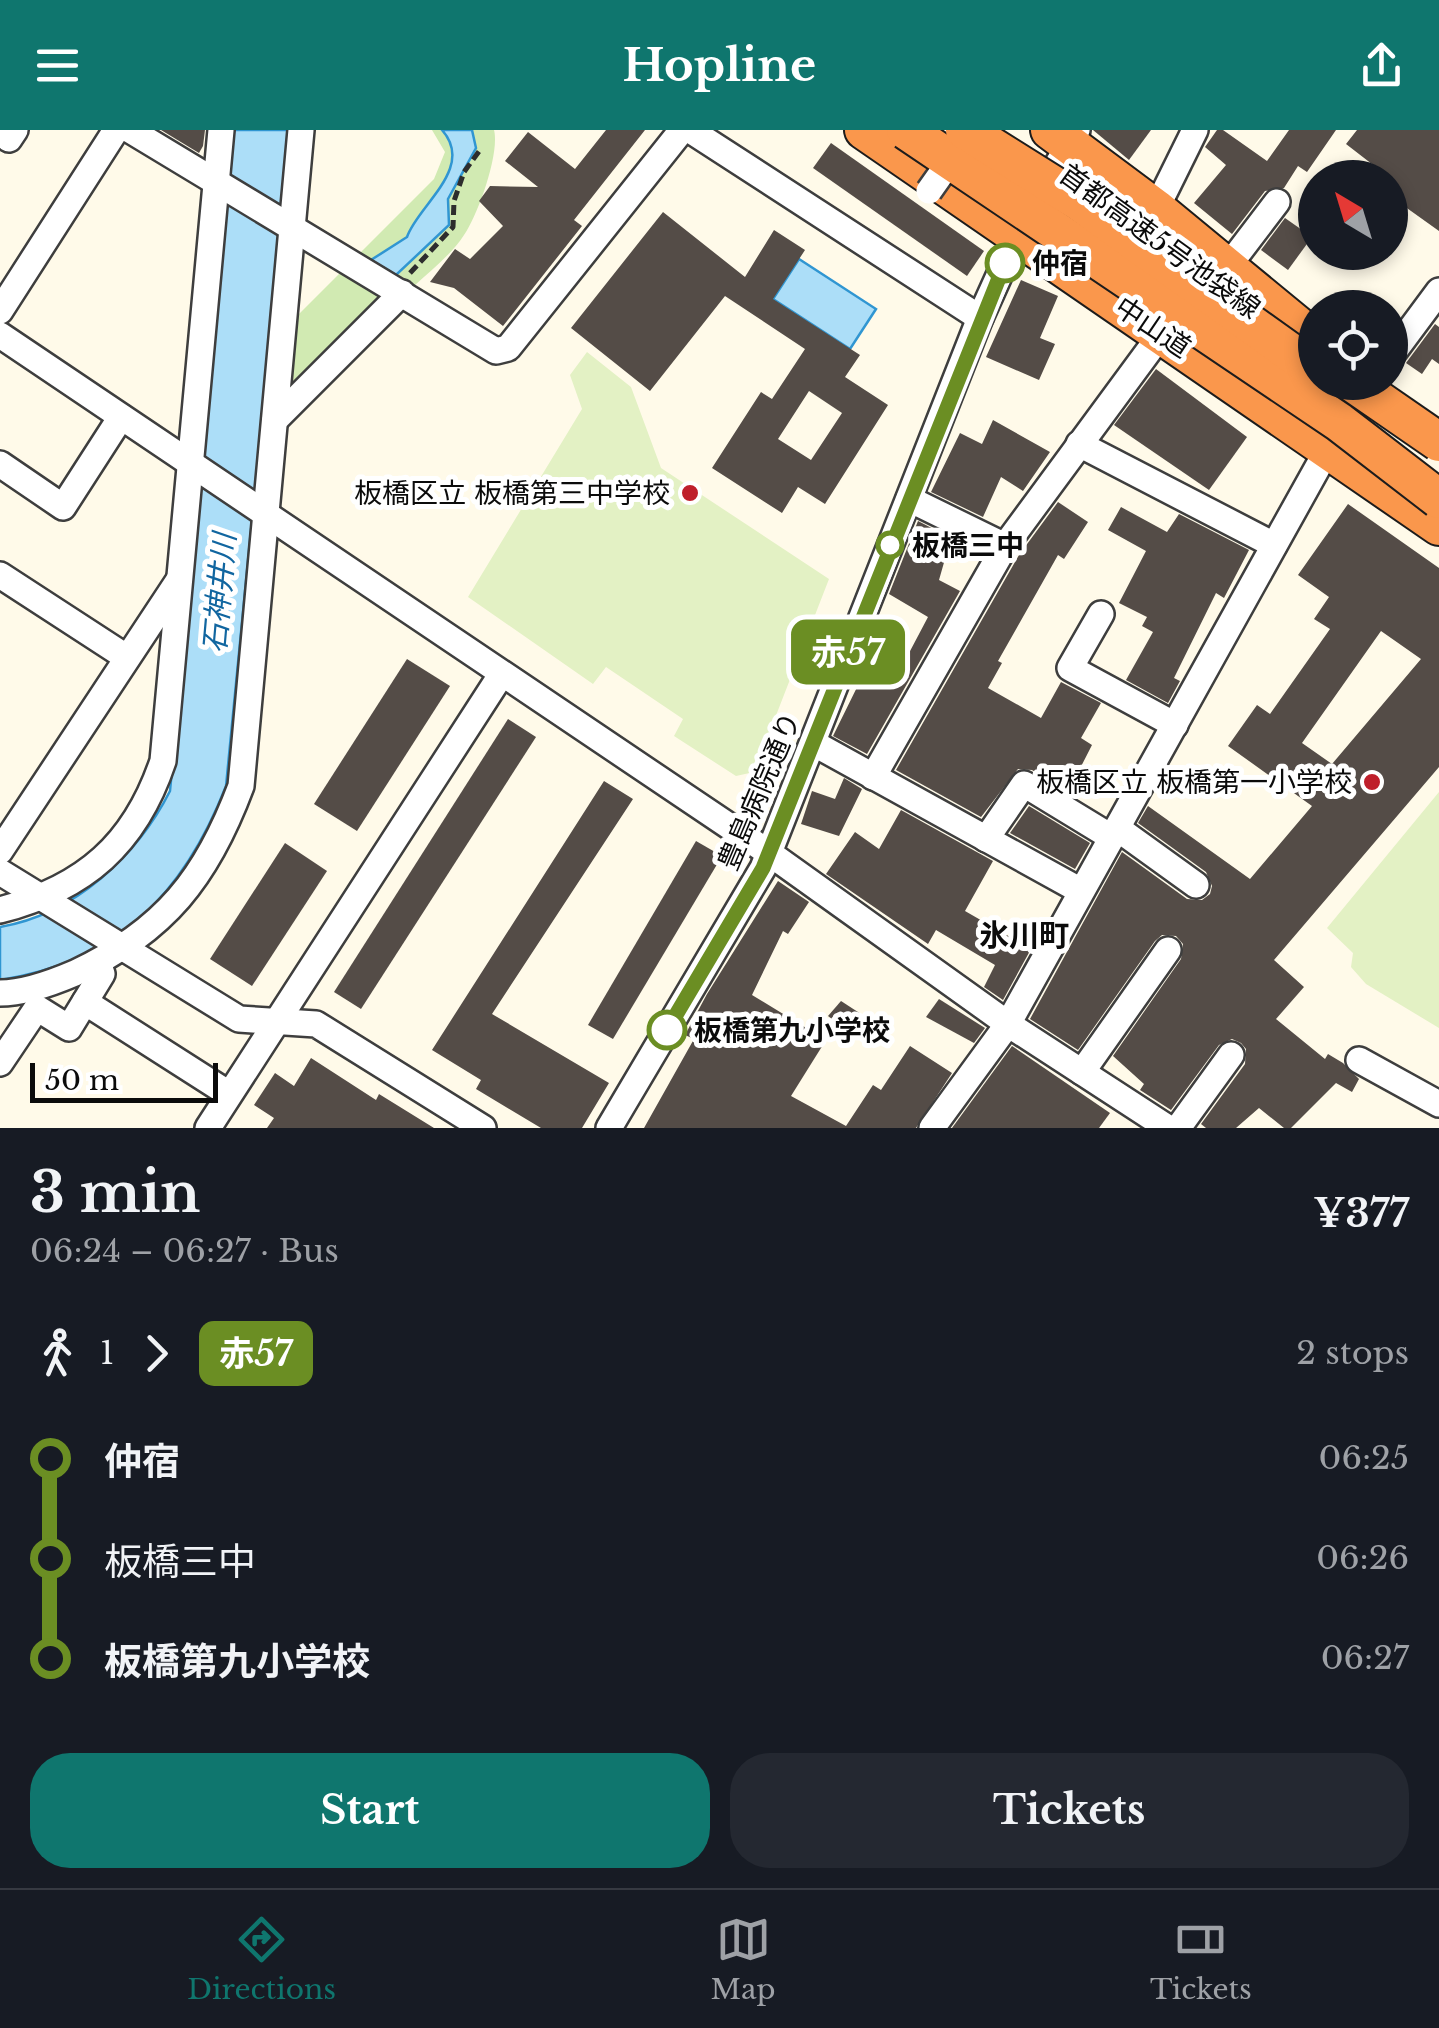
<!DOCTYPE html>
<meta charset="utf-8">
<style>
:root{--surface:#171b24;--page:#242831;--text:#f1f3f6;--muted:#9ea1a6;--line:#363941;--accent:#0f766e}
body{margin:0;font-family:"Libre Baskerville","Noto Sans JP",serif;background:var(--page);color:var(--text);height:100vh;display:flex;flex-direction:column;font-size:38px;white-space:nowrap}
*{box-sizing:border-box;margin:0}
p{font-size:32px;color:var(--muted)}
.icon{flex:none;width:55px;height:55px;fill:none;stroke:currentColor;stroke-width:2;stroke-linecap:round;stroke-linejoin:round}
.map{position:relative;height:998px;overflow:hidden}
.drawer{display:flex;flex-direction:column;background:var(--surface);flex:1}
.drawer>*{flex:none}
.badge{padding:0 20px;border-radius:15px;font-size:35px;line-height:65px}
.needle{width:65px;rotate:322deg}
.buttons{position:absolute;left:1298px;top:30px;display:grid;gap:20px}
.buttons a{display:grid;place-items:center;width:110px;height:110px;border-radius:50%;background:var(--surface);box-shadow:0 5px 15px #0003;font-size:50px}
.scale{position:absolute;left:30px;bottom:25px;width:188px;box-sizing:border-box;padding-left:10px;border:5px solid #0b0b0b;border-top:0;font-size:28px;line-height:35px;white-space:nowrap;color:#0b0b0b;-webkit-text-stroke:8px #fff;paint-order:stroke}
.map>.badge{position:absolute;translate:-50% -50%;box-shadow:0 0 0 5px #fff}
.legs{display:flex;align-items:center;gap:15px;height:110px;padding:0 30px;font-size:32px}
.legs p{margin-inline-start:auto}
.headline{display:flex;align-items:center;justify-content:space-between;height:170px;padding:0 30px}
h1{font-size:55px;font-weight:800;line-height:75px}
.action{display:flex;gap:20px;margin-top:auto;padding:20px 30px}
.action a{flex:1;height:115px;border-radius:40px;background:var(--accent);color:#fff;font-size:40px;font-weight:800;line-height:115px;text-align:center}
.action a+a{background:var(--page);color:var(--text)}
ul{padding:0 30px;list-style:none}
li{display:flex;align-items:center;gap:35px;height:100px;font-size:38px}
li i{display:grid;place-items:center;width:15px;height:100%;margin:0 12px;background:currentColor}
li i::after{content:'';width:25px;height:25px;margin:-12px;border:8px solid;border-radius:50%;background:var(--surface)}
li p{margin-inline-start:auto}
li:first-child i{background:linear-gradient(#0000 50%,currentColor 0)}
li:last-child i{background:linear-gradient(currentColor 50%,#0000 0)}
header{display:flex;justify-content:space-between;align-items:center;height:130px;padding:0 30px;background:var(--accent);color:#fff;font-size:45px;font-weight:800}
.tabs{display:flex;justify-content:space-around;align-items:center;height:140px;border-top:2px solid var(--line);background:var(--surface);font-size:28px;color:var(--muted)}
.tabs a{display:grid;justify-items:center;gap:5px}
.tabs .current{color:var(--accent)}
.map>svg:first-child{display:block}
.green{fill:#d1eab2}
.pitch{fill:#e3f1c4}
.water{fill:#acdef8;stroke:#3096d2;stroke-width:2.5}
.building{fill:#544c47;fill-rule:evenodd}
.lines{fill:none;stroke-linecap:round;stroke-linejoin:round}
.minor-casing{stroke:#3e3e3e;stroke-width:30}
.highway-casing{stroke:#1c1c1c;stroke-width:42}
.path{stroke:#2d2d2d;stroke-width:5;stroke-dasharray:10 5;stroke-linecap:butt}
.minor{stroke:#fff;stroke-width:25}
.highway{stroke:#fa974c;stroke-width:38}
.minor-bridge-casing{stroke:#3e3e3e;stroke-width:30;stroke-linecap:butt}
.highway-bridge-casing{stroke:#1c1c1c;stroke-width:42;stroke-linecap:butt}
.minor-bridge{stroke:#fff;stroke-width:25}
.highway-bridge{stroke:#fa974c;stroke-width:38}
.line-1-casing{stroke:#fff;stroke-width:22}
.line-1{stroke:#6b8e23;stroke-width:15}
.stop-1-dot{fill:#fff;stroke:#6b8e23;stroke-width:5}
.poi-dot{fill:#bf1f2b;stroke:#fff;stroke-width:4}
.labels{text-anchor:middle;stroke-width:10;stroke-linejoin:round;paint-order:stroke}
.street-label{font-size:28px;fill:#0b0b0b;stroke:#fff}
.stop-label{font-size:28px;font-weight:bold;fill:#0b0b0b;stroke:#fff;text-anchor:start}
.poi-label{font-size:28px;fill:#0b0b0b;stroke:#fff;text-anchor:end}
.water-label{font-size:30px;font-style:italic;fill:#1166a0;stroke:#fff}
.neighbourhood-label{font-size:30px;font-weight:bold;fill:#0b0b0b;stroke:#fff}
</style>
<header><svg class="icon" aria-label="menu" viewBox="0 0 24 24"><path d="M4 6h16M4 12h16M4 18h16"/></svg>Hopline<svg class="icon" aria-label="share" viewBox="0 0 24 24"><path d="M12 15V3M7 8l5-5 5 5M5 13v7h14v-7"/></svg></header>
<div class="map">
<svg width="1439" height="998" viewBox="0 0 1439 998">
<rect width="100%" height="100%" fill="#fffae9"/>
<path class="green" d="M432 0H494C500 23 478 85 464 105 452 124 430 141 414 156L400 149 289 257 290 193 434 49 445 22Z"/>
<g class="pitch">
<polygon points="587,222 631,257 661,338 829,449 754,642 736,646 674,606 683,589 606,537 593,554 468,467 582,279 570,245"/>
<polygon points="1439,662 1439,898 1366,854 1351,837 1353,823 1327,798"/>
</g>
<g class="water">
<path d="M233 0H290L226 656C184 764 118 832 0 850V797C75 784 137 726 170 661Z"/>
<path d="M442 0H472L476 18 448 69 449 95 396 145 371 130 407 107C417 76 476 38 442 0Z"/>
<polygon points="799,129 876,179 850,219 773,169"/>
</g>
<g class="building">
<polygon points="161,0 205,0 203,16 199,23"/>
<polygon points="606,0 645,0 574,90 582,96 503,196 454,158 430,152 455,119 470,129 503,96 479,71 490,56 538,57 505,31 528,2 575,39"/>
<polygon points="1093,0 1151,0 1129,30"/>
<polygon points="1217,0 1223,0 1267,31 1289,0 1336,0 1307,42 1298,36 1284,58 1265,61 1232,104 1194,73 1226,35 1205,17"/>
<polygon points="1357,0 1439,0 1439,101 1390,66 1390,48 1346,14"/>
<polygon points="831,13 984,121 967,146 813,38"/>
<path d="M663 82 745 147 774 100 805 120 773 169 860 225 845 247 888 275 825 374 798 357 782 383 712 338 761 262 772 269 805 219 725 166 650 261 571 198ZM809 261 842 283 811 330 778 309Z"/>
<polygon points="1285,88 1312,107 1288,140 1261,120"/>
<polygon points="1021,150 1058,166 1040,208 1055,214 1039,250 986,227"/>
<polygon points="1435,194 1439,197 1439,234 1432,229 1422,244 1406,233"/>
<polygon points="1156,239 1247,307 1209,360 1114,295"/>
<polygon points="993,290 1050,322 1023,361 1001,347 983,387 931,362 960,303 982,314"/>
<polygon points="1058,372 1088,392 1064,429 1058,425 998,531 1002,533 988,558 1041,588 1061,552 1101,573 1081,608 1092,615 1068,662 1032,640 1018,639 981,687 896,640 1019,425"/>
<path d="M1348 374 1439 438V637L1274 830 1304 857 1276 889 1325 929 1328 924 1343 933 1359 949 1352 962 1336 953 1291 998H1284L1259 978 1236 998H1206L1201 994 1245 934 1246 919 1241 913 1232 909 1219 915 1171 980 1140 960 1144 954 1113 926 1181 829 1183 814 1176 806 1162 805 1155 811 1078 920 1030 889 1122 722 1187 769 1202 770 1210 764 1212 756 1206 742 1138 693 1148 676 1250 749 1312 676 1228 616 1257 575 1270 584 1330 499 1314 489 1329 467 1298 445ZM1381 501 1421 529 1332 634 1302 613Z"/>
<polygon points="1121,377 1167,402 1179,384 1249,420 1224,468 1216,463 1174,548 1180,551 1168,573 1126,550 1153,502 1142,496 1147,487 1119,473 1146,421 1108,400"/>
<polygon points="918,391 951,408 939,450 960,461 867,624 833,606 866,539 860,536 873,508 909,523 928,487 889,464"/>
<polygon points="407,529 450,556 357,701 314,674"/>
<polygon points="508,589 536,607 361,879 334,862"/>
<polygon points="844,648 862,659 839,706 801,694 812,661 835,669"/>
<polygon points="604,651 633,669 492,884 609,953 582,998 541,998 476,959 481,950 432,920"/>
<polygon points="1029,676 1090,713 1075,739 1010,703"/>
<polygon points="901,680 993,731 965,781 1031,819 1003,870 984,857 995,835 936,800 928,814 826,744 855,702 879,719"/>
<polygon points="696,711 722,726 613,909 588,895"/>
<polygon points="285,713 327,741 252,856 210,829"/>
<polygon points="778,751 809,772 788,804 783,801 752,865 826,910 791,966 846,996 873,955 881,960 910,916 952,943 916,998 644,998 694,909 685,905 707,864"/>
<polygon points="939,869 985,898 974,913 926,887"/>
<polygon points="841,871 861,884 848,901 828,886"/>
<polygon points="1012,916 1110,983 1099,998 952,998"/>
<polygon points="311,928 376,970 379,964 434,998 267,998 274,988 254,975 275,943 294,956"/>
</g>
<g class="lines">
<defs>
<g id="minor">
<polyline points="130,0 496,221 508,218 682,0"/>
<polyline points="690,0 980,188"/>
<polyline points="9,9 15,0"/>
<polyline points="1156,79 1195,0"/>
<polyline points="1226,139 1277,72"/>
<polyline points="0,181 116,0"/>
<polyline points="0,205 769,723 1008,894 1168,998"/>
<polyline points="1390,227 1439,161"/>
<polyline points="275,290 402,163"/>
<polyline points="1079,314 1274,415"/>
<polyline points="0,334 63,377 121,287"/>
<polyline points="909,369 1005,416 1162,203"/>
<polyline points="0,445 126,527"/>
<polyline points="1101,484 1070,538 1175,595"/>
<polyline points="813,613 1081,761"/>
<polyline points="873,647 1005,416"/>
<polyline points="1117,698 1196,755"/>
<polyline points="986,709 1024,654 1111,707"/>
<polyline points="0,721 179,450"/>
<polyline points="0,742 239,889 316,894 483,998"/>
<path d="M0 780C85 758 135 714 163 631L221 0"/>
<path d="M0 863C24 863 54 852 75 843 165 801 207 747 241 656L301 0"/>
<polyline points="85,872 229,964"/>
<polyline points="1359,930 1439,974"/>
<polyline points="0,933 37,878 69,898 102,844 98,832"/>
<polyline points="1082,942 1168,820"/>
<polyline points="208,998 501,545"/>
<polyline points="609,998 763,738 980,188 1017,106 1077,0"/>
<polyline points="932,998 1008,894 1329,317"/>
<polyline points="1178,998 1231,925"/>
</g>
<g id="highway">
<polyline points="864,0 1439,396"/>
<polyline points="1050,0 1156,79 1315,210"/>
</g>
</defs>
<use href="#minor" class="minor-casing"/>
<use href="#highway" class="highway-casing"/>
<polyline class="path" points="410,143 453,97 454,71 464,42 480,20"/>
<use href="#minor" class="minor"/>
<use href="#highway" class="highway"/>
<defs>
<polyline id="minor-bridge" points="929,61 958,20"/>
<g id="highway-bridge">
<polyline points="906,0 1339,292 1439,369"/>
<polyline points="965,0 1080,72 1315,240"/>
<polyline points="1352,252 1439,312"/>
</g>
</defs>
<use href="#minor-bridge" class="minor-bridge-casing"/>
<use href="#highway-bridge" class="highway-bridge-casing"/>
<use href="#minor-bridge" class="minor-bridge"/>
<use href="#highway-bridge" class="highway-bridge"/>
</g>
<g class="lines">
<defs>
<polyline id="line-1" points="667,900 763,738 1005,133"/>
</defs>
<use href="#line-1" class="line-1-casing"/>
<use href="#line-1" class="line-1"/>
</g>
<g class="stop-1-dot">
<circle cx="1005" cy="133" r="18"/>
<circle cx="890" cy="415" r="12"/>
<circle cx="667" cy="900" r="18"/>
</g>
<g class="poi-dot">
<circle cx="690" cy="363" r="10"/>
<circle cx="1372" cy="652" r="10"/>
</g>
<g class="labels">
<g class="street-label">
<text transform="translate(1160 111) rotate(36)" y="10">首都高速5号池袋線</text>
<text transform="translate(1153 197) rotate(34)" y="10">中山道</text>
<text transform="translate(759 661) rotate(-67)" y="10">豊島病院通り</text>
</g>
<g class="stop-label">
<text x="1032" y="143">仲宿</text>
<text x="912" y="425">板橋三中</text>
<text x="694" y="910">板橋第九小学校</text>
</g>
<g class="poi-label">
<text x="670" y="373">板橋区立 板橋第三中学校</text>
<text x="1352" y="662">板橋区立 板橋第一小学校</text>
</g>
<g class="water-label">
<text transform="translate(220 463) rotate(-85)" y="10">石神井川</text>
</g>
<g class="neighbourhood-label">
<text x="1024" y="816">氷川町</text>
</g>
</g>
</svg>
<div class="buttons">
<a><svg class="needle" viewBox="-14 -14 28 28"><path d="M0-13l5 13h-10z" fill="#e53935"/><path d="M0 13l5-13h-10z" fill="#9ea1a6"/></svg></a>
<a><svg class="icon" aria-label="locate" viewBox="0 0 24 24"><circle cx="12" cy="12" r="6"/><path d="M12 2v4M12 18v4M2 12h4M18 12h4"/></svg></a>
</div>
<div class="scale">50 m</div>
<b class="badge" style="left:848px;top:522px;background:#6b8e23;color:#fff">赤57</b>
</div>
<section class="drawer">
<div class="headline"><div><h1>3 min</h1><p>06:24 – 06:27 · Bus</p></div><b>¥377</b></div>
<div class="legs"><svg class="icon" aria-label="walk" viewBox="0 0 24 24"><circle cx="13" cy="4" r="2"/><path d="M13 8l-2 6 4 7M11 14l-3 7M7 12l3-4h3l4 4"/></svg>1<svg class="icon" aria-label="forward" viewBox="0 0 24 24"><path d="M9 5l7 7-7 7"/></svg><b class="badge" style="background:#6b8e23;color:#fff">赤57</b><p>2 stops</p></div>
<ul>
<li><i style="color:#6b8e23"></i><b>仲宿</b><p>06:25</p></li>
<li><i style="color:#6b8e23"></i><span>板橋三中</span><p>06:26</p></li>
<li><i style="color:#6b8e23"></i><b>板橋第九小学校</b><p>06:27</p></li>
</ul>
<div class="action"><a>Start</a><a>Tickets</a></div>
</section>
<nav class="tabs">
<a class="current"><svg class="icon" aria-label="directions" viewBox="0 0 24 24"><path d="M12 3l9 9-9 9-9-9zM9 14v-3h6M13 9l2 2-2 2"/></svg>Directions</a>
<a><svg class="icon" aria-label="map" viewBox="0 0 24 24"><path d="M3 6l6-2 6 2 6-2v14l-6 2-6-2-6 2zM9 4v14M15 6v14"/></svg>Map</a>
<a><svg class="icon" aria-label="tickets" viewBox="0 0 24 24"><path d="M3 7h18v10H3zM15 7v10"/></svg>Tickets</a>
</nav>
